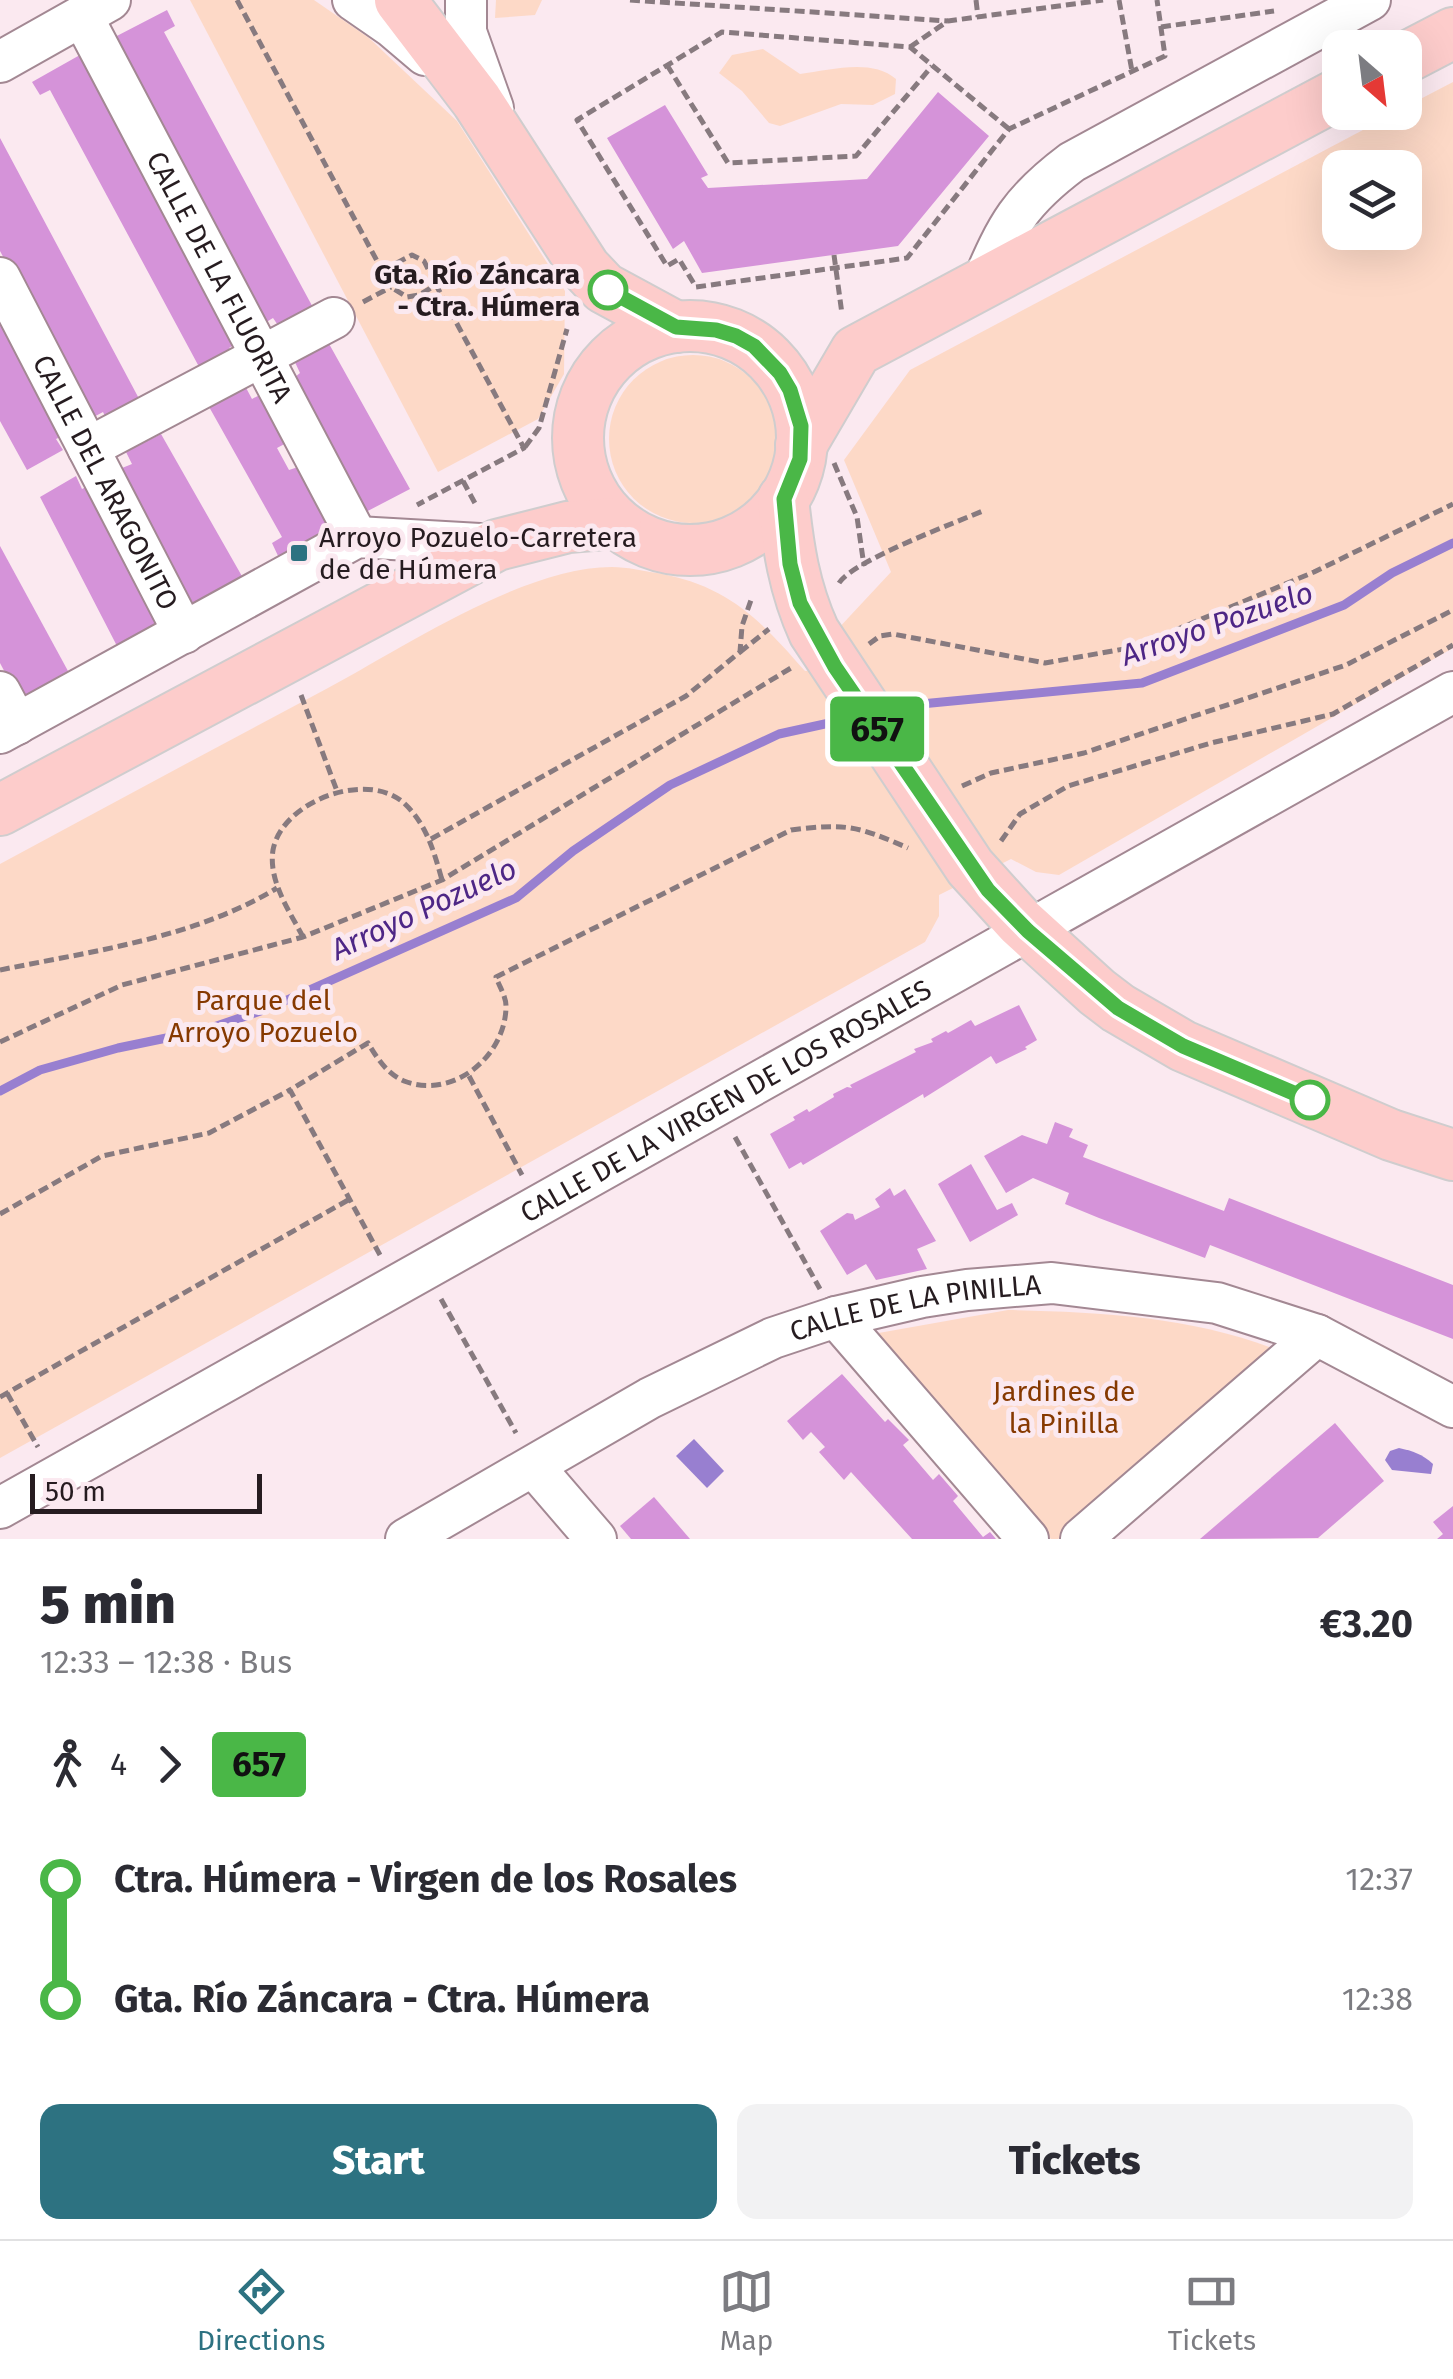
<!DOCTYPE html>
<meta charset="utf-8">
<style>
:root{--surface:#fff;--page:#f2f2f3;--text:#2b2b33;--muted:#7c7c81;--line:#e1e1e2;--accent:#2d7281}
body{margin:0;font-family:"Fira Sans",sans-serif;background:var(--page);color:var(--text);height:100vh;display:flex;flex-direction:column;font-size:38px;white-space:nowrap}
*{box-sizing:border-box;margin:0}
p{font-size:32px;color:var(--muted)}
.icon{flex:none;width:55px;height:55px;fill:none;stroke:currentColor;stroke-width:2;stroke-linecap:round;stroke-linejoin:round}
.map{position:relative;height:1539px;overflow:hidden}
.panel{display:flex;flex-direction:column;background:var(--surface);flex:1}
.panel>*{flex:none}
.badge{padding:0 20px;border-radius:8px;font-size:35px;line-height:65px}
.needle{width:65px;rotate:152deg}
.buttons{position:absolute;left:1322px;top:30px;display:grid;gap:20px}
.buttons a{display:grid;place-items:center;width:100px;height:100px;border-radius:20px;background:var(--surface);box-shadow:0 10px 40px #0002;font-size:50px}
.scale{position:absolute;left:30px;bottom:25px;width:232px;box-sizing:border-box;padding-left:10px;border:5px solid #261c20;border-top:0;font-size:28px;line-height:35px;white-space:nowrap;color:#261c20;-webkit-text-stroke:8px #fbe9f0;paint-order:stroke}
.map>.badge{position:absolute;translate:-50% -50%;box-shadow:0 0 0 5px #fff}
.legs{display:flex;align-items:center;gap:15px;height:110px;padding:0 40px;font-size:32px}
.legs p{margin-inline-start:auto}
.summary{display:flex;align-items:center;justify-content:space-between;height:170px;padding:0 40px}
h1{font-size:55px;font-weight:800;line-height:75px}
.cta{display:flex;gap:20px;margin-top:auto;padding:20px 40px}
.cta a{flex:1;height:115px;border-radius:20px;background:var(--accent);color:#fff;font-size:40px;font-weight:800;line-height:115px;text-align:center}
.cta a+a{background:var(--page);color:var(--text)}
ul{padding:0 40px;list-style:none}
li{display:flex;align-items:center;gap:35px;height:120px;font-size:38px}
li i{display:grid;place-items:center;width:15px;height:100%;margin:0 12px;background:currentColor}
li i::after{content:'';width:25px;height:25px;margin:-12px;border:8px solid;border-radius:50%;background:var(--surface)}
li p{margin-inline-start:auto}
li:first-child i{background:linear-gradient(#0000 50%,currentColor 0)}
li:last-child i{background:linear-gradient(currentColor 50%,#0000 0)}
.tab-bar{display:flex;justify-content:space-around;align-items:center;height:140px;border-top:2px solid var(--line);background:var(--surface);font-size:28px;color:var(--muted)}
.tab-bar a{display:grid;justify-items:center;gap:5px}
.tab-bar .on{color:var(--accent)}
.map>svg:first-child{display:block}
.green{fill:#fdd9c7;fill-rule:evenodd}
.water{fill:#987fd0}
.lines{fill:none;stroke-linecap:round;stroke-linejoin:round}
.stream{stroke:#987fd0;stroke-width:9}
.building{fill:#d593d9}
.minor-casing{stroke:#a38893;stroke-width:44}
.major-casing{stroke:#cfcdce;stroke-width:54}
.path{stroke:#877a7f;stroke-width:5;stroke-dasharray:10 5;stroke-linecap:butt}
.minor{stroke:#fff;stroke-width:40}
.major{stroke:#fdcccb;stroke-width:50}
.line-1-casing{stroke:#fff;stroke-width:22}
.line-1{stroke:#4ab747;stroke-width:15}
.stop-1-dot{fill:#fff;stroke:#4ab747;stroke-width:5}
.poi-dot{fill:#2d7281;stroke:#fbe9f0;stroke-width:4}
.labels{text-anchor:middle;stroke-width:10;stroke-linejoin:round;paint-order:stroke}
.stop-label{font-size:28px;font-weight:bold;fill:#261c20;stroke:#fbe9f0;text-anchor:end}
.street-label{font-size:28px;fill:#261c20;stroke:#fbe9f0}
.poi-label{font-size:28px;fill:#261c20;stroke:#fbe9f0;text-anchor:start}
.park-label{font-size:28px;fill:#863900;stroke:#fbe9f0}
.water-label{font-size:30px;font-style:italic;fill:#4d2686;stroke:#fbe9f0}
</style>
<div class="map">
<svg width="1453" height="1539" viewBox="0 0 1453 1539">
<rect width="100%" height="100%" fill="#fbe9f0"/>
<g class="green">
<polygon points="190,0 314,0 369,38 457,121 565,291 564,374 538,419 438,472"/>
<polygon points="496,0 542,0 535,15 495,18"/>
<path d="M763 49 800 74C830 70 872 58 896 79L895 94 873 105 841 104 780 126 769 123 742 91 719 73 732 55Z"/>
<path d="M1453 82V648L1059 875 1036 872 1011 859 939 895V916L925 942 0 1458V864C109 805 219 746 328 688 406 646 524 567 612 567 627 567 643 571 657 573 729 586 759 619 805 671L822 670 836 631 891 572 844 460 910 370 1395 113 1405 112V107ZM1340 168H1405V232H1340Z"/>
<circle cx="693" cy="439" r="84"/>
<path d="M1008 1310C1100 1312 1190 1316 1277 1350L1058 1539H1051L873 1334Z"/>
</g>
<g class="water">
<polygon points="694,1439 724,1471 707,1488 676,1456"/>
<path d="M1399 1448C1413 1451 1422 1454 1433 1464L1431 1474 1392 1470 1385 1460 1390 1451Z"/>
</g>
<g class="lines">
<g class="stream">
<polyline points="921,704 1142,683 1344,605 1392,573 1453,543"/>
<polyline points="0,1091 40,1070 118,1048 205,1030 269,1008 516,898 573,851 670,785 779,734 843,720"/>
</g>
</g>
<g class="building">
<polygon points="167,10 175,26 164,32 316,313 282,331 273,318 263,324 111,39"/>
<polygon points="87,51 241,340 229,348 234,356 204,376 50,90 40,95 32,82"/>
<polygon points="938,92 989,136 898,246 702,273 684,241 673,249 607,138 665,105 708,175 701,178 708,188 867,179"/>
<polygon points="0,138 144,408 109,424 103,412 90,419 0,251"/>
<polygon points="0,305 69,433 56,439 63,450 27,470 0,421"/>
<polygon points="328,342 410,489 362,514 289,382 300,373 294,360"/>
<polygon points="244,384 252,399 267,391 290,441 277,448 289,470 304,465 340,529 279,558 272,543 282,537 208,405"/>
<polygon points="161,434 243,578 194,605 117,470 132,464 126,452"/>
<polygon points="76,476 82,489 96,482 166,618 117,646 40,497"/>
<polygon points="0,546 68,671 19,699 0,663"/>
<polygon points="1019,1005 1037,1040 1025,1047 1027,1049 996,1064 991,1056 924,1098 923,1094 803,1165 801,1162 789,1169 770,1134 795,1120 793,1117 807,1109 809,1112 834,1097 833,1094 847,1087 852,1088 850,1085 916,1052 914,1049 933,1042 931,1039 946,1031 948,1033 971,1020 975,1026"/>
<polygon points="1055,1122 1073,1129 1069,1137 1088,1145 1083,1157 1224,1211 1229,1198 1453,1285 1453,1339 1210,1245 1205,1258 1099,1218 1065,1204 1069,1193 1033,1178 1006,1193 984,1156 1022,1135 1047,1144"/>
<polygon points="971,1164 997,1210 1012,1203 1018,1215 970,1242 938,1184"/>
<polygon points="890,1188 894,1196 905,1189 936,1241 917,1249 927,1269 876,1280 866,1264 847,1275 820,1231 847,1213 853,1214 855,1220 880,1207 875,1199"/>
<polygon points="842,1374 885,1422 888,1419 909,1440 903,1445 933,1480 939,1474 958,1496 953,1501 983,1537 990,1532 996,1539 912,1539 851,1472 844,1480 819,1452 825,1447 811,1432 803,1440 787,1421"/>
<polygon points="1335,1423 1384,1481 1318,1538 1200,1539"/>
<polygon points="654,1497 690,1539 631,1539 620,1526"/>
<polygon points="1453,1506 1453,1539 1437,1539 1443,1534 1433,1522"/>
</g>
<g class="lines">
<defs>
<g id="minor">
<polyline points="353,0 392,27 425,55"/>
<polyline points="466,0 466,32 493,108"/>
<path id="s1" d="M82 16 357 537"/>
<polyline points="0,62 110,0"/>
<path id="s2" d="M0 278 184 633"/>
<path d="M982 284C1007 225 1020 201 1072 162L1370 0"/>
<polyline points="88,448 334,318"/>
<polyline points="0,692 17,724"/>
<polyline points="0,733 357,537 497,545"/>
<polyline points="836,1317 1028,1539"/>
<polyline points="534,1467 596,1539"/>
<path id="s3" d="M0 1508 1453 692"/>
<path id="s4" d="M406 1539 650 1398 773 1338 836 1317 922 1297 967 1290 1052 1283 1217 1303 1317 1335 1453 1407"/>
<polyline points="1081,1539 1317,1335"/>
</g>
<g id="major">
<polyline points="400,0 477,101 585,268 604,288 676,327"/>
<polyline points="1405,58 1453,33"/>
<circle cx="690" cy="438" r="112"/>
<polyline points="801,445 856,351 1340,93"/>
<path d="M783 499C788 547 794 588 814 632L970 867 1020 922 1097 992 1118 1008 1183 1046 1391 1135 1453 1155"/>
<polyline points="0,810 497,545 568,527 616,523"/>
</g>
</defs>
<use href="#minor" class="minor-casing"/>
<use href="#major" class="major-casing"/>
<g class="path">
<polyline points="237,0 391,287 407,297 419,295 436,285 524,448 417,505"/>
<polyline points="630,0 948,21"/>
<polyline points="976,0 978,17"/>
<polyline points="1119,0 1132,71"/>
<polyline points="1161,27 1274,11"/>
<polyline points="910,47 948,21 1103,0"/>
<polyline points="667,65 728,163 856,156 932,66"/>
<polyline points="1009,129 910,47 722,32 577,120 667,266 679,259 696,287 907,258 1009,129 1165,56 1157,0"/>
<polyline points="834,255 842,314"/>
<polyline points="383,270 412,255 424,261 436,285"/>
<polyline points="363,302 391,287"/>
<polyline points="525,447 539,428 567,329"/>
<polyline points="834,463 857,517 864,566"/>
<polyline points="463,481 477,507"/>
<path d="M839 583C854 560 955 523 985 510"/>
<polyline points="869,644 880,636 893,634 1045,663 1135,647 1314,572 1453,504"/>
<polyline points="740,652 769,629"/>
<polyline points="301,695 337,791"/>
<polyline points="962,786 991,773 1084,753 1346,665 1453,610"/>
<polyline points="431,839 686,696 740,652 742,626 751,600"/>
<polyline points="1001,841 1020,814 1068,786 1211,743 1333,714 1453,645"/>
<path d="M303 937C290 912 268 881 273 850 282 801 368 769 405 804 427 825 434 852 442 880"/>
<path d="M0 970C93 951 195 938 277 888"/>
<polyline points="0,1042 122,985 303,937 442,880 791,668"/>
<polyline points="469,1076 522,1175"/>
<polyline points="735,1137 820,1289"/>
<polyline points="0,1214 102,1156 209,1133 290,1090"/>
<path d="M380 1255 290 1090 368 1043C377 1058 387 1074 404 1081 453 1100 506 1056 506 1006 506 996 499 986 496 977L791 830C846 823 858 826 908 848"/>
<polyline points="441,1299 516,1433"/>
<polyline points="7,1393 38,1447"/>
<polyline points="0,1397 350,1199"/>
</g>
<use href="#minor" class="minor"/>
<use href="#major" class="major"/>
</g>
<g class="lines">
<defs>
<polyline id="line-1" points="608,290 676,327 716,330 736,336 754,346 780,373 790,390 801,426 800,459 784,499 790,564 800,603 835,667 988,890 1028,931 1118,1008 1183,1046 1310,1100"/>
</defs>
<use href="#line-1" class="line-1-casing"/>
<use href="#line-1" class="line-1"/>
</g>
<g class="stop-1-dot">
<circle cx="608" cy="290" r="18"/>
<circle cx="1310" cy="1100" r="18"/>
</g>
<rect class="poi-dot" x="289" y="543" width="20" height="20" rx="5"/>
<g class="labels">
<g class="stop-label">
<text x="580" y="284">Gta. Río Záncara<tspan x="580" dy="32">- Ctra. Húmera</tspan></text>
</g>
<g class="street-label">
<text dy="10" stroke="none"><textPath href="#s1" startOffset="295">CALLE DE LA FLUORITA</textPath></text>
<text dy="10" stroke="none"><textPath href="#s2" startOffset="230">CALLE DEL ARAGONITO</textPath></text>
<text dy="10" stroke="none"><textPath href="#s3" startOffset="832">CALLE DE LA VIRGEN DE LOS ROSALES</textPath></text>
<text dy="10" stroke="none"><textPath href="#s4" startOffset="565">CALLE DE LA PINILLA</textPath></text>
</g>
<g class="poi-label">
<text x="319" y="547">Arroyo Pozuelo-Carretera<tspan x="319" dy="32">de de Húmera</tspan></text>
</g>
<g class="park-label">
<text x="263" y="1010">Parque del<tspan x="263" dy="32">Arroyo Pozuelo</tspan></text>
<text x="1064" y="1401">Jardines de<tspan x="1064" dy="32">la Pinilla</tspan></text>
</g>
<g class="water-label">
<text transform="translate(1217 624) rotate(-19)" y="10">Arroyo Pozuelo</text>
<text transform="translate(424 909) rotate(-25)" y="10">Arroyo Pozuelo</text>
</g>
</g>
</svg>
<div class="buttons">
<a><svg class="needle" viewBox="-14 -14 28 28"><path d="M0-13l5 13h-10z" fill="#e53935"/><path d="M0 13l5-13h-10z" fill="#7c7c81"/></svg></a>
<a><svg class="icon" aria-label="layers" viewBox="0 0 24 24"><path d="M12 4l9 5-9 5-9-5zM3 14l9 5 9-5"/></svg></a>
</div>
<div class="scale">50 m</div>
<b class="badge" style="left:877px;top:729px;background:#4ab747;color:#111">657</b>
</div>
<section class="panel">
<div class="summary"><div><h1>5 min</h1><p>12:33 – 12:38 · Bus</p></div><b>€3.20</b></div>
<div class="legs"><svg class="icon" aria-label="walk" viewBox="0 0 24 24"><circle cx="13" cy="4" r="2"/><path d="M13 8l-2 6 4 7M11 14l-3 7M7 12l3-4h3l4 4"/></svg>4<svg class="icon" aria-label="forward" viewBox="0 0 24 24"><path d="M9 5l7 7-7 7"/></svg><b class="badge" style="background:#4ab747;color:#111">657</b></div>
<ul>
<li><i style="color:#4ab747"></i><b>Ctra. Húmera - Virgen de los Rosales</b><p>12:37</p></li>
<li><i style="color:#4ab747"></i><b>Gta. Río Záncara - Ctra. Húmera</b><p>12:38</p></li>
</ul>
<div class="cta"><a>Start</a><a>Tickets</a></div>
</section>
<nav class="tab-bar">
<a class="on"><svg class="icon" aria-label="directions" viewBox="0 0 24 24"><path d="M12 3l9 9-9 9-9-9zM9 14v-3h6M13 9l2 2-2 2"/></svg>Directions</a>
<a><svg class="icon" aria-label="map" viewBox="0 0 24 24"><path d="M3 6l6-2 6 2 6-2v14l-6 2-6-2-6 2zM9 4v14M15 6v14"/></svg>Map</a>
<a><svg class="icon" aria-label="tickets" viewBox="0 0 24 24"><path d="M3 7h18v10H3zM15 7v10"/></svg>Tickets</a>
</nav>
